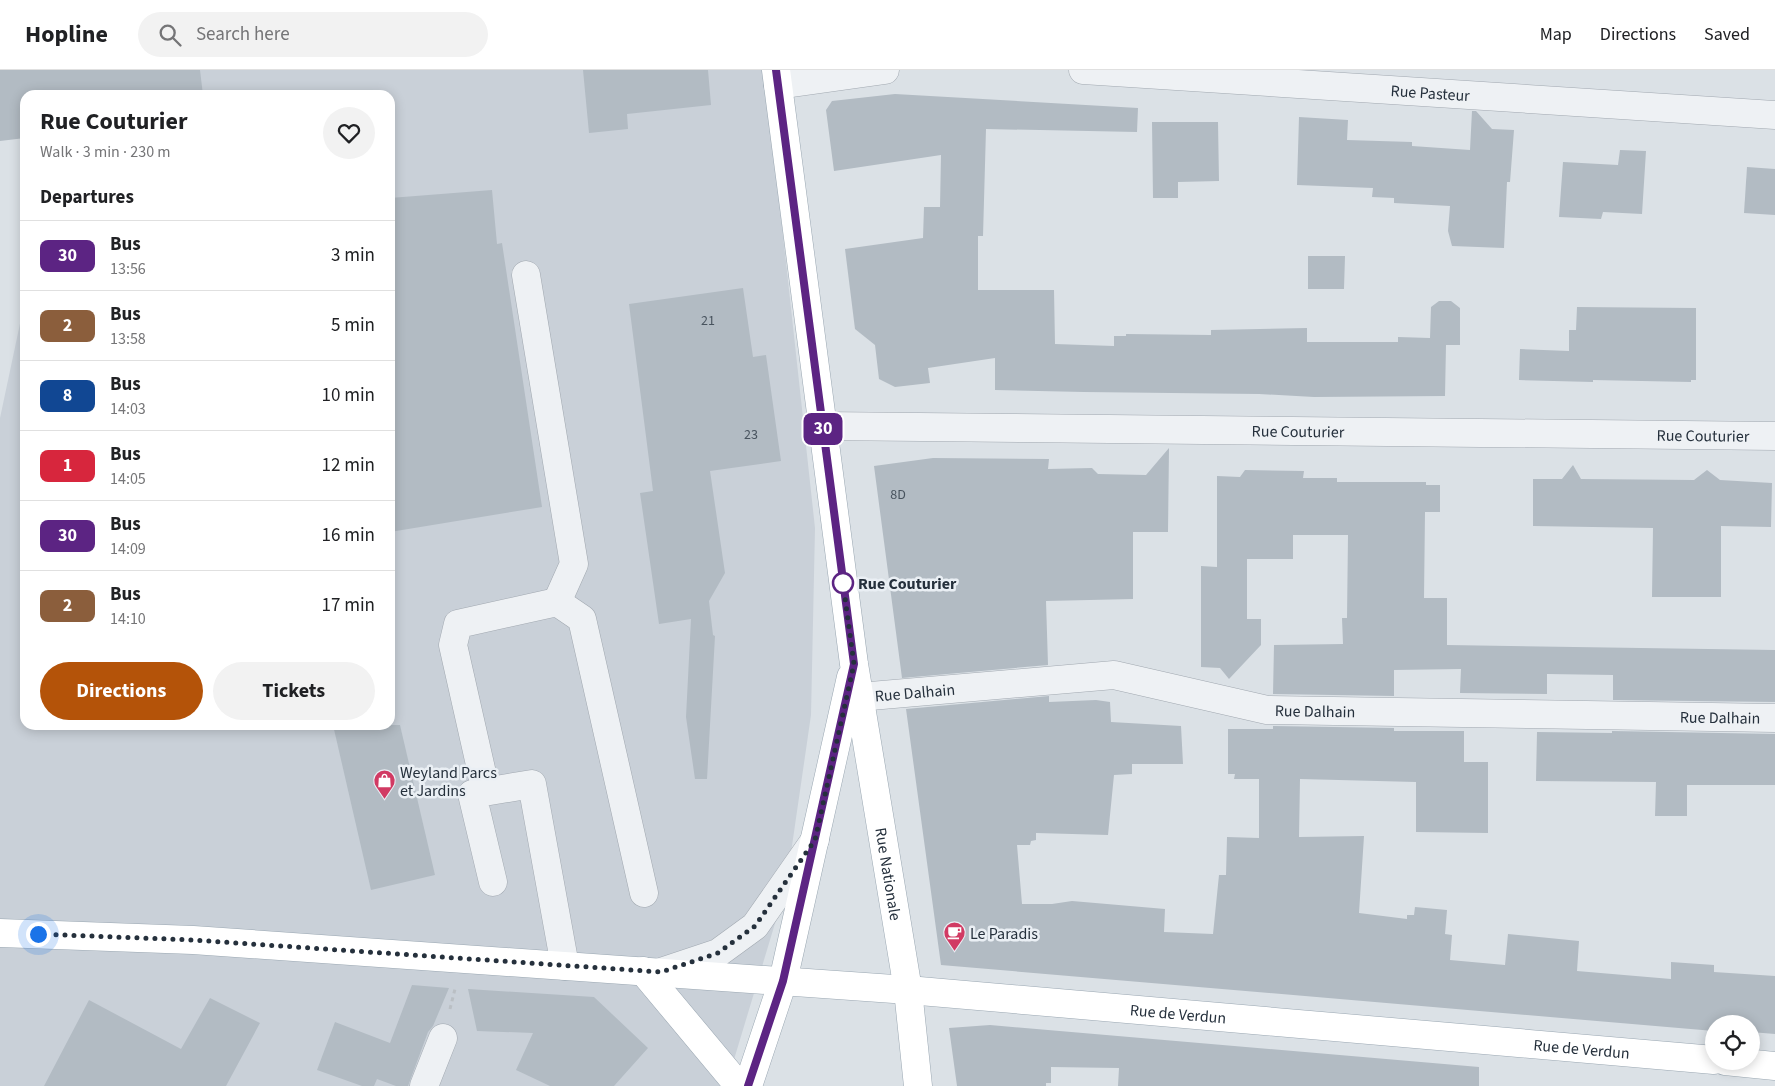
<!DOCTYPE html>
<meta charset="utf-8">
<style>
:root{--surface:#fff;--page:#f2f2f2;--text:#202124;--muted:#757577;--line:#e0e0e0;--accent:#b45309}
body{margin:0;font-family:"Source Sans 3",sans-serif;background:var(--page);color:var(--text);height:100vh;display:flex;flex-direction:column;font-size:19px;white-space:nowrap}
*{box-sizing:border-box;margin:0}
p{font-size:16px;color:var(--muted)}
.icon{flex:none;width:28px;height:28px;fill:none;stroke:currentColor;stroke-width:2;stroke-linecap:round;stroke-linejoin:round}
.map{position:relative;flex:1;overflow:hidden}
.drawer{position:absolute;left:20px;top:20px;width:375px;height:640px;display:flex;flex-direction:column;background:var(--surface);border-radius:15px;box-shadow:0 2px 12px #0003}
.drawer>*{flex:none}
.badge{padding:0 10px;border-radius:8px;font-size:18px;line-height:32px}
.tools{position:absolute;left:1705px;top:945px;display:grid;gap:10px}
.tools a{display:grid;place-items:center;width:55px;height:55px;border-radius:50%;background:var(--surface);box-shadow:0 2px 12px #0003;font-size:25px}
.you{position:absolute;width:25px;height:25px;margin:-12px;border:4px solid #fff;border-radius:50%;background:#1a73e8;box-shadow:0 0 0 8px #1a73e833}
.map>.badge{position:absolute;translate:-50% -50%;box-shadow:0 0 0 2px #fff}
h2{padding:0 20px;font-size:19px;line-height:45px}
.round{display:grid;place-items:center;flex:none;width:52px;height:52px;border-radius:26px;background:var(--page)}
.overview{display:flex;align-items:center;justify-content:space-between;height:85px;padding:0 20px}
h1{font-size:24px;font-weight:700;line-height:38px}
.primary-button{display:flex;gap:10px;margin-top:auto;padding:10px 20px}
.primary-button a{flex:1;height:58px;border-radius:30px;background:var(--accent);color:#fff;font-size:20px;font-weight:700;line-height:58px;text-align:center}
.primary-button a+a{background:var(--page);color:var(--text)}
ul{padding:0;list-style:none}
li{display:flex;align-items:center;gap:15px;height:70px;padding:0 20px;border-top:1px solid var(--line)}
li div{flex:1}
li b{display:block;font-size:19px}
li em{font-style:normal}
li .badge{min-width:55px;font-weight:700;text-align:center}
header{display:flex;align-items:center;gap:30px;box-sizing:border-box;height:70px;padding:0 25px;background:var(--surface);border-bottom:1px solid var(--line)}
header strong{font-size:24px}
nav{display:flex;gap:28px;margin-inline-start:auto;font-size:18px}
.search{width:350px;height:45px;background:var(--page);display:flex;align-items:center;gap:12px;box-sizing:border-box;padding:0 18px;border-radius:28px;color:var(--muted);font-size:19px}
.map>svg:first-child{display:block}
.built{fill:#c9d0d8}
.building{fill:#b2bbc3}
.lines{fill:none;stroke-linecap:round;stroke-linejoin:round}
.minor-casing{stroke:#a1a8b0;stroke-width:29}
.major-casing{stroke:#9aa7b2;stroke-width:29}
.path{stroke:#babfc4;stroke-width:3;stroke-dasharray:4 4;stroke-linecap:butt}
.minor{stroke:#eef1f4;stroke-width:28}
.major{stroke:#fff;stroke-width:28}
.line-casing{stroke:#fff;stroke-width:11}
.line{stroke:#5c2483;stroke-width:8}
.walk{stroke:#25303c;stroke-width:5;stroke-dasharray:0 9}
.stop-dot{fill:#fff;stroke:#5c2483;stroke-width:2.5}
.labels{text-anchor:middle;stroke-width:5;stroke-linejoin:round;paint-order:stroke}
.number-label{font-size:14px;fill:#48535e}
.street-label{font-size:16px;fill:#25303c;stroke:#eaeff4}
.stop-label{font-size:16px;font-weight:bold;fill:#25303c;stroke:#eaeff4;text-anchor:start}
.poi-label{font-size:16px;fill:#25303c;stroke:#eaeff4;text-anchor:start}
</style>
<header>
<strong>Hopline</strong>
<div class="search"><svg class="icon" aria-label="search" viewBox="0 0 24 24"><circle cx="10" cy="10" r="6"/><path d="M15 15l6 6"/></svg>Search here</div>
<nav><a>Map</a><a>Directions</a><a>Saved</a></nav>
</header>
<div class="map">
<svg width="1775" height="1016" viewBox="0 0 1775 1016">
<rect width="100%" height="100%" fill="#dbe1e6"/>
<polygon class="built" points="12,0 765,0 815,458 811,645 786,817 726,1016 0,1016 0,348 25,230 25,655 390,655 390,25 25,25 25,81"/>
<g class="building">
<polygon points="0,0 200,0 203,25 25,25 25,68 0,71"/>
<polygon points="583,0 708,0 711,35 627,44 628,59 589,63"/>
<polygon points="895,24 1138,38 1137,62 986,59 983,166 978,166 978,220 1054,220 1055,274 1114,276 1114,266 1126,266 1126,264 1211,265 1211,260 1307,258 1307,272 1398,272 1398,267 1430,268 1431,237 1439,231 1451,231 1460,238 1460,275 1446,275 1445,326 1314,327 1259,324 1084,322 995,320 995,288 928,298 930,313 895,317 879,309 875,275 855,259 845,179 923,168 924,137 940,137 941,85 834,101 826,40 832,31"/>
<polygon points="1472,41 1476,41 1492,59 1514,60 1510,112 1507,112 1504,178 1452,176 1448,161 1450,136 1394,133 1394,128 1372,127 1373,118 1297,115 1299,47 1348,50 1347,70 1412,72 1412,76 1470,80"/>
<polygon points="1152,52 1218,52 1219,111 1178,112 1178,128 1153,128"/>
<polygon points="1620,80 1646,81 1642,144 1603,142 1601,149 1559,147 1563,92 1618,95"/>
<polygon points="1747,97 1775,99 1775,145 1744,143"/>
<polygon points="492,120 497,174 502,173 542,437 390,462 390,128"/>
<polygon points="1308,186 1345,186 1344,219 1308,219"/>
<polygon points="743,218 753,287 766,285 781,391 710,401 725,503 709,531 713,565 715,566 707,709 695,709 686,647 691,549 659,554 640,423 653,421 629,234"/>
<polygon points="1577,237 1696,238 1696,310 1691,310 1691,312 1593,310 1593,312 1519,310 1520,279 1569,281 1569,260 1576,260"/>
<polygon points="1169,378 1168,462 1133,462 1133,529 1046,531 1048,595 902,608 874,396 933,388 1049,389 1048,399 1092,398 1098,404 1146,405"/>
<polygon points="1573,395 1581,409 1694,410 1707,400 1720,410 1772,413 1771,457 1721,456 1721,527 1652,527 1653,458 1533,456 1533,409 1562,409"/>
<polygon points="1245,400 1304,401 1303,408 1337,408 1337,412 1426,412 1426,415 1440,415 1440,442 1425,442 1424,528 1447,528 1447,575 1775,580 1775,632 1613,630 1613,605 1547,604 1547,624 1460,623 1461,599 1394,600 1394,626 1273,624 1274,575 1343,574 1342,548 1347,548 1348,465 1293,465 1293,489 1247,489 1247,549 1261,549 1261,575 1229,609 1220,598 1201,597 1201,496 1217,497 1217,406 1240,407"/>
<polygon points="1049,626 1049,632 1096,630 1110,632 1111,652 1181,656 1183,694 1132,694 1132,704 1114,705 1108,765 1036,763 1036,770 1031,771 1030,775 1017,775 1022,834 1052,834 1072,831 1165,839 1164,862 1213,864 1219,805 1226,805 1227,767 1259,768 1259,709 1234,709 1235,704 1228,704 1228,659 1273,659 1273,656 1394,658 1394,661 1464,661 1464,692 1488,692 1488,763 1416,762 1416,712 1300,709 1299,767 1364,766 1359,843 1407,849 1407,845 1414,845 1415,837 1447,840 1445,864 1452,865 1450,890 1505,895 1508,864 1579,871 1577,901 1671,909 1671,892 1714,895 1714,902 1775,906 1775,964 1751,962 1751,954 1714,954 1714,961 941,895 906,639"/>
<polygon points="333,655 400,655 435,805 371,820"/>
<polygon points="1612,661 1775,664 1775,715 1687,715 1687,746 1655,746 1656,712 1536,711 1537,662 1612,663"/>
<polygon points="412,915 449,918 433,956 428,962 408,1016 396,1016 377,1009 374,1016 362,1016 317,1000 335,952 390,973"/>
<polygon points="468,919 594,927 648,978 614,1016 550,1016 516,1000 533,963 477,961"/>
<polygon points="210,928 260,953 226,1016 44,1016 89,930 181,979"/>
<polygon points="990,955 1479,997 1479,1016 1118,1016 1119,998 1051,997 1051,1013 1046,1013 1046,1016 957,1016 949,958"/>
</g>
<g class="lines">
<defs>
<g id="minor">
<path id="s1" d="M1083 0 1775 45"/>
<polyline points="778,15 885,0"/>
<polyline points="526,205 574,494 557,532"/>
<path id="s2" d="M822 356 1775 366"/>
<path id="s3" d="M859 627 1114 605 1267 640 1775 648"/>
<polyline points="486,721 453,575 458,554 557,532 582,549 644,823"/>
<polyline points="493,812 472,724 532,714 565,896"/>
<polyline points="661,902 718,883 755,856 815,770"/>
<polyline points="424,1016 443,968"/>
</g>
<g id="major">
<path id="s4" d="M776 0 854 594 908 920 918 1016"/>
<path id="s5" d="M0 863 193 870 908 920 1714 990"/>
<polyline points="643,901 739,1016"/>
<polyline points="1725,991 1775,996"/>
<polyline points="748,1016 783,911 851,607"/>
</g>
</defs>
<use href="#minor" class="minor-casing"/>
<use href="#major" class="major-casing"/>
<polyline class="path" points="450,939 455,919"/>
<use href="#minor" class="minor"/>
<use href="#major" class="major"/>
</g>
<g class="lines">
<defs>
<polyline id="line" points="748,1016 783,911 854,594 776,0"/>
</defs>
<use href="#line" class="line-casing"/>
<use href="#line" class="line"/>
<polyline class="walk" points="38,864 193,870 661,902 718,883 755,856 815,770 854,594 843,513"/>
</g>
<defs>
<symbol id="shop-pin" viewBox="-11 -11 22 30"><path d="M0 17L-7.5 6A9.5 9.5 0 1 1 7.5 6Z" fill="#d13a63" stroke="#eaeff4"/><path d="M-5-2.5h2.3a2.7 3.5 0 0 1 5.4 0H5L5.5 6h-11ZM-1.5-2.5h3a1.5 2.3 0 0 0-3 0Z" fill="#fff"/></symbol>
<symbol id="cafe-pin" viewBox="-11 -11 22 30"><path d="M0 17L-7.5 6A9.5 9.5 0 1 1 7.5 6Z" fill="#d13a63" stroke="#eaeff4"/><path d="M-5.5-4.5H6V0H3Q3 3.5 0 3.5H-2.5Q-5.5 3.5-5.5 0ZM3-3.2v2h1.7v-2ZM-6 4.5H4V6H-6Z" fill="#fff"/></symbol>
</defs>
<g fill-rule="evenodd">
<use href="#shop-pin" x="372" y="698" width="25" height="34"/>
<use href="#cafe-pin" x="942" y="850" width="25" height="34"/>
</g>
<circle class="stop-dot" cx="843" cy="513" r="10"/>
<g class="labels">
<g class="number-label">
<text x="708" y="255">21</text>
<text x="751" y="369">23</text>
<text x="898" y="429">8D</text>
</g>
<g class="street-label">
<text dy="6" stroke="none"><textPath href="#s1" startOffset="348">Rue Pasteur</textPath></text>
<text dy="6" stroke="none"><textPath href="#s2" startOffset="476">Rue Couturier</textPath></text>
<text dy="6" stroke="none"><textPath href="#s2" startOffset="881">Rue Couturier</textPath></text>
<text dy="6" stroke="none"><textPath href="#s3" startOffset="56">Rue Dalhain</textPath></text>
<text dy="6" stroke="none"><textPath href="#s3" startOffset="461">Rue Dalhain</textPath></text>
<text dy="6" stroke="none"><textPath href="#s3" startOffset="866">Rue Dalhain</textPath></text>
<text dy="6" stroke="none"><textPath href="#s4" startOffset="812">Rue Nationale</textPath></text>
<text dy="6" stroke="none"><textPath href="#s5" startOffset="1181">Rue de Verdun</textPath></text>
<text dy="6" stroke="none"><textPath href="#s5" startOffset="1586">Rue de Verdun</textPath></text>
</g>
<g class="stop-label">
<text x="858" y="519">Rue Couturier</text>
</g>
<g class="poi-label">
<text x="400" y="708">Weyland Parcs<tspan x="400" dy="18">et Jardins</tspan></text>
<text x="970" y="869">Le Paradis</text>
</g>
</g>
</svg>
<div class="tools">
<a><svg class="icon" aria-label="locate" viewBox="0 0 24 24"><circle cx="12" cy="12" r="6"/><path d="M12 2v4M12 18v4M2 12h4M18 12h4"/></svg></a>
</div>
<div class="you" style="left:38px;top:864px"></div>
<b class="badge" style="left:823px;top:359px;background:#5c2483;color:#fff">30</b>
<section class="drawer">
<div class="overview"><div><h1>Rue Couturier</h1><p>Walk · 3 min · 230 m</p></div><a class="round"><svg class="icon" aria-label="heart" viewBox="0 0 24 24"><path d="M12 20l-8-8c-3-5 5-10 8-4 3-6 11-1 8 4z"/></svg></a></div>
<h2>Departures</h2>
<ul>
<li><span class="badge" style="background:#5c2483;color:#fff">30</span><div><b>Bus</b><p>13:56</p></div><em>3 min</em></li>
<li><span class="badge" style="background:#8b5e3c;color:#fff">2</span><div><b>Bus</b><p>13:58</p></div><em>5 min</em></li>
<li><span class="badge" style="background:#114793;color:#fff">8</span><div><b>Bus</b><p>14:03</p></div><em>10 min</em></li>
<li><span class="badge" style="background:#d7263d;color:#fff">1</span><div><b>Bus</b><p>14:05</p></div><em>12 min</em></li>
<li><span class="badge" style="background:#5c2483;color:#fff">30</span><div><b>Bus</b><p>14:09</p></div><em>16 min</em></li>
<li><span class="badge" style="background:#8b5e3c;color:#fff">2</span><div><b>Bus</b><p>14:10</p></div><em>17 min</em></li>
</ul>
<div class="primary-button"><a>Directions</a><a>Tickets</a></div>
</section>
</div>
